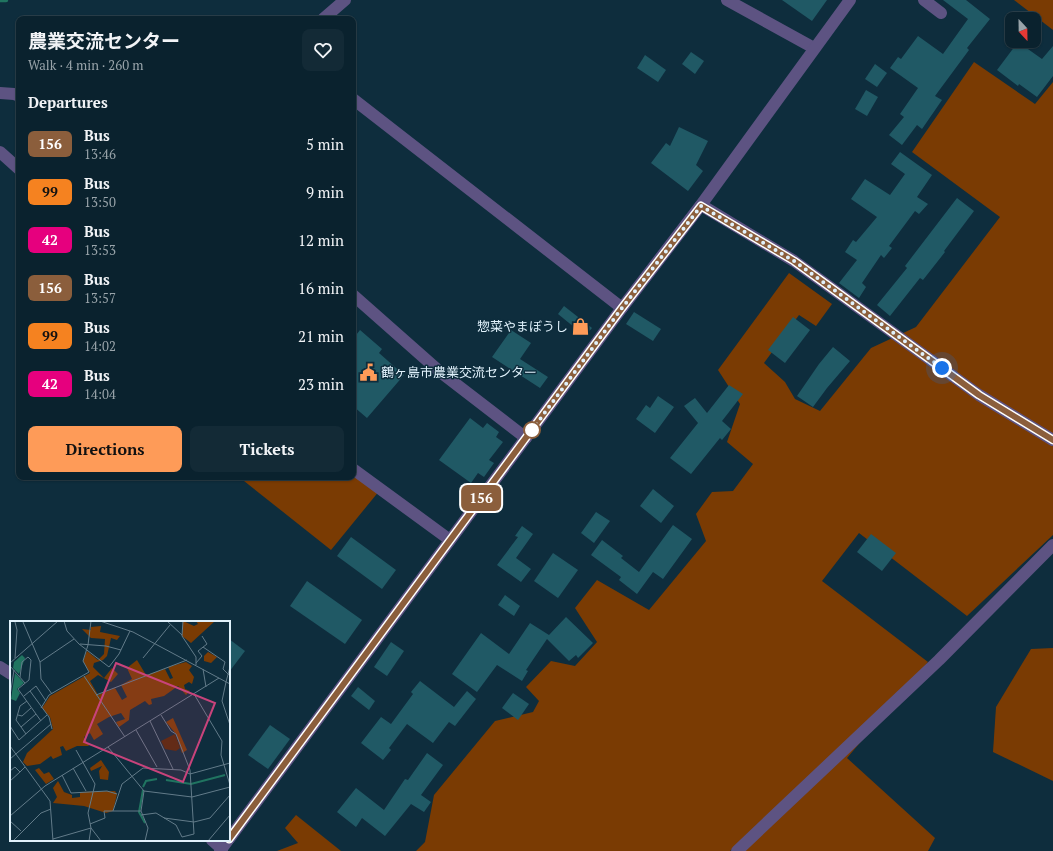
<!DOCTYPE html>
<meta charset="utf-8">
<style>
:root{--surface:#0a222e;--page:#132a36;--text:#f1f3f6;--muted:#99a4aa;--line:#2a3f4a;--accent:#fe9b58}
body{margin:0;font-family:"PT Serif","Noto Sans JP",serif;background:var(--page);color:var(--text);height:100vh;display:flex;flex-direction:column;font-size:15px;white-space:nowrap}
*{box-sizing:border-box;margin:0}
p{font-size:13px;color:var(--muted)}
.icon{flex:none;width:22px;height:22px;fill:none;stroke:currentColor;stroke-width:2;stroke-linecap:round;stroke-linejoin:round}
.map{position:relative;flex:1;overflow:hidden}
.sheet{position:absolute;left:16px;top:16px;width:340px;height:464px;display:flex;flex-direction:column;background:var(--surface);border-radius:8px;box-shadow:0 1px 3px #0004,0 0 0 1px var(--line)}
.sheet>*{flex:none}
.badge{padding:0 8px;border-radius:6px;font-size:14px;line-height:26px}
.needle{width:26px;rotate:158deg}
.fabs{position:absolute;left:1005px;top:12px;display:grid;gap:8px}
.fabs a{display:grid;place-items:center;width:36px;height:36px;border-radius:8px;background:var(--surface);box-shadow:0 1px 3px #0004,0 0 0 1px var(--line);font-size:20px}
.you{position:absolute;width:20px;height:20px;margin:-10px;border:3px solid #fff;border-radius:50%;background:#1a73e8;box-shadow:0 0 0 6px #1a73e833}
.map>.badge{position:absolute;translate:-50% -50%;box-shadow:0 0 0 2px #fff}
h2{padding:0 12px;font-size:15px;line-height:36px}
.round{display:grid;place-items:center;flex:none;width:42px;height:42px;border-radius:8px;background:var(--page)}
.headline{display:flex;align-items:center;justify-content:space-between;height:68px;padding:0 12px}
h1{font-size:19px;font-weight:700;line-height:30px}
.cta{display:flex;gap:8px;margin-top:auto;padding:8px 12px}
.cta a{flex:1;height:46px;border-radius:8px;background:var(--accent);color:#111;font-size:16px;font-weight:700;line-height:46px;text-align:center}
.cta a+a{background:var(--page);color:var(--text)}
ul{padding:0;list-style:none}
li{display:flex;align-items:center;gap:12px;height:48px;padding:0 12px}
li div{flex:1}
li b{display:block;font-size:15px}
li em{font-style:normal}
li .badge{min-width:44px;font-weight:700;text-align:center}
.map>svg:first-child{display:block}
.forest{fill:#7a3b03}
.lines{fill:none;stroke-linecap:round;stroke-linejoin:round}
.stream{stroke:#207460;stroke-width:4.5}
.building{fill:#205965}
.minor{stroke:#5d5382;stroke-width:12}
.tertiary{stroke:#5d5382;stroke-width:12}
.line-casing{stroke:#fff;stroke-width:9}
.line{stroke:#8b5e3c;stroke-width:6}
.walk{stroke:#e0f1fb;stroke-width:4;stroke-dasharray:0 7.2}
.stop-dot{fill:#fff;stroke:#8b5e3c;stroke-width:2}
.labels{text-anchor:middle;stroke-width:3;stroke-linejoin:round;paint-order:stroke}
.poi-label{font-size:13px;fill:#e0f1fb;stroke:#0e2d3d;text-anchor:end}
.inset-river{fill:none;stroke:#207460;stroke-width:2}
.inset-road{fill:none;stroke:#627b89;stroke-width:1}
.view{fill:#c8437b;fill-opacity:0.15;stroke:#c8437b;stroke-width:2}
.inset-edge{fill:none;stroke:#e0f1fb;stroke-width:2}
</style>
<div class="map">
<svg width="1053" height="851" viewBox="0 0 1053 851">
<rect width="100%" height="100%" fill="#0e2d3d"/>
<g class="forest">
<polygon points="1014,0 1053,0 1053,30"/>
<polygon points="974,62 1035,104 1053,82 1053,535 967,616 859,533 822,581 928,662 847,758 935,838 928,851 742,851 735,846 730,851 416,851 425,842 434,795 495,721 533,712 539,701 526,687 551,661 575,666 597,642 575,608 597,580 649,610 706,541 696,514 712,492 733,491 753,464 727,442 740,404 718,370 789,273 832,304 816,326 799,315 764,363 785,382 795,399 820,411 871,348 916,327 1000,217 912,152"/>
<polygon points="353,469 380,490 331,550 239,477 353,477"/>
<polygon points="1053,648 1053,781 993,752 996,707 1031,649"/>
<polygon points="296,815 341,851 277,851 298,843 285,828"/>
</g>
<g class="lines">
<polyline class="stream" points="0,0 6,0"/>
</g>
<g class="building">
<polygon points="782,0 827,0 812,21"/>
<polygon points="943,0 966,0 990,19 967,48 969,50 935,96 942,100 922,129 917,125 902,145 889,135 904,117 900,114 918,88 890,68 898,57 901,59 918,36 943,54 968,19"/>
<polygon points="1018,42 1042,59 1053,46 1053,76 1037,97 1019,84 1018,86 997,70"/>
<polygon points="691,52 704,61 695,74 682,64"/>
<polygon points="645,55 666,70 658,82 637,68"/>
<polygon points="875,64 887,73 877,87 865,79"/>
<polygon points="866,90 878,97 867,116 855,109"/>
<polygon points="679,127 708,141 696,165 703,171 688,191 651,163 666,143 670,146"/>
<polygon points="900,152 932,175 917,197 928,204 919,214 915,211 889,246 892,248 884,258 881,255 862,283 866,287 859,298 839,283 857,260 845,252 853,240 856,242 877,217 851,199 865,179 890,195 905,174 891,164"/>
<polygon points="957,198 974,211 944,251 945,252 923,280 920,278 890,316 877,305 907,268 905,266"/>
<polygon points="564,306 592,328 585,336 558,314"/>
<polygon points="634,312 661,329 653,341 626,324"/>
<polygon points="793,317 810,330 785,363 768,350"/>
<polygon points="360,330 382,349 379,353 404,375 367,418 353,406 353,339"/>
<polygon points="511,330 531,343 520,359 548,377 540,388 492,357"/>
<polygon points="833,347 850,361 827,388 813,407 797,396 819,364"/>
<polygon points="729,385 743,394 722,421 731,429 722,440 720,438 691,474 670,458 698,423 684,406 695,398 707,413"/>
<polygon points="658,396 674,407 655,433 636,419 646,405 650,408"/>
<polygon points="470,418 483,428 487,423 499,432 496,437 503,442 489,460 494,463 484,477 478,473 471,483 439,460"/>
<polygon points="653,489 674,506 661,523 640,506"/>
<polygon points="596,512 610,521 594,543 581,533"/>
<polygon points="673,525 692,539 663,579 653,572 637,594 619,580 621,577 591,555 602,540 623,556 621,558 639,572"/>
<polygon points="522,526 533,534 516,558 531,569 521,582 497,565 518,537 515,536"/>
<polygon points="871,534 896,553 882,571 857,552"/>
<polygon points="351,537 396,570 382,589 337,556"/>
<polygon points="553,553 578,570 558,598 534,581"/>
<polygon points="307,581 362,620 345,644 290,606"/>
<polygon points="505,595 520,606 514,616 498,605"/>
<polygon points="566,617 593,643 578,658 576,655 569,661 547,639 526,670 528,671 522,681 497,665 477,692 452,674 481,633 509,654 530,623 549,635"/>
<polygon points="229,639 245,651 229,672"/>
<polygon points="391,642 404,651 387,676 374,667"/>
<polygon points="420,681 454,707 467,691 476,699 455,726 449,722 433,743 407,724 389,748 391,750 383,760 361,743 381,717 391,724 413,694 411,692"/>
<polygon points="358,687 375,701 369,710 351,696"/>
<polygon points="513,693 529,704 518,720 502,708"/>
<polygon points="270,725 290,739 268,769 248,755"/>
<polygon points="427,753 443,765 421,795 431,802 424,812 411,804 385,836 362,818 356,827 337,812 356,788 384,810 405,779 408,780"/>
</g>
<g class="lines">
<g class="minor">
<polyline points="727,0 814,48"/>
<polyline points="924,0 941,13"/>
<polyline points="323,19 345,0"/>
<polyline points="0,93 14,94 19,96"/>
<polyline points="353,99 622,308"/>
<polyline points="0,152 19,169"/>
<polyline points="701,205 794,261 979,395 1053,440"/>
<polyline points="353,295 439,371 526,438"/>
<polyline points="353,469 450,540"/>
<polyline points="0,667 11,674"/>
<polyline points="212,840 222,849"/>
<polyline points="737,851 939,660 1053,545"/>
</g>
<g class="tertiary">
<polyline points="229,839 622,308 701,205 850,0"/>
<polyline points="220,851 228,840"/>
</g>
</g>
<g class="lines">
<defs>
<polyline id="line" points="229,839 622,308 701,206 794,261 979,395 1053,440"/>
</defs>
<use href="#line" class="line-casing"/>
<use href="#line" class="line"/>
<polyline class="walk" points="532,430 622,308 701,206 794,261 942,368"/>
</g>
<defs>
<symbol id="shop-bare" viewBox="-9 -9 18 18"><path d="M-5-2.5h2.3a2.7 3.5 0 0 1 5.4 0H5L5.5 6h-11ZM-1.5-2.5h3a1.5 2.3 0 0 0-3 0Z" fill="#fe9b58" stroke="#0e2d3d" stroke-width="2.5" paint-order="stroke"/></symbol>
<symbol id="civic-bare" viewBox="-9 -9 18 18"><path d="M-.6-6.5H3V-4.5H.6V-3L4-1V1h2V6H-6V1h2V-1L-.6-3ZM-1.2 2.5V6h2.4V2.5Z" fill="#fe9b58" stroke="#0e2d3d" stroke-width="2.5" paint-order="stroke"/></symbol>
</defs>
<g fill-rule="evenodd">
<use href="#shop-bare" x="568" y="314" width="25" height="25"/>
<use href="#civic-bare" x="356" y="360" width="25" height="25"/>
</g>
<circle class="stop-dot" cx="532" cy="430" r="8"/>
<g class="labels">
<g class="poi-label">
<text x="568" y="331">惣菜やまぼうし</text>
<text x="381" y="377" text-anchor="start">鶴ヶ島市農業交流センター</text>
</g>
</g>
<g transform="translate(10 621)">
<rect width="220" height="220" fill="#0e2d3d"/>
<path d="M165 113 170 127 166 130 155 128 151 120Z" fill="#522707"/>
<path d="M173 0 184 5 188 3 186 0H205L181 22 172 15ZM91 5 90 11 110 15 107 19 101 17 97 35 93 39 84 42 83 46 94 57 102 47 108 53 101 61 88 54 80 60 88 74 105 67 112 79 117 76 111 64 122 58 117 47 127 39 136 54 155 48 160 58 163 57 158 46 176 41 182 45 179 49 184 56 182 63 179 61 174 64 175 68 180 70 176 74 168 65 154 75 141 78 142 83 139 84 135 80 120 89 119 99 109 106 106 101 115 98 111 92 99 96 87 103 93 113 84 119 80 112 74 116 79 125H67L56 130 53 125 50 126 52 134 43 138 41 135 30 143 17 145 13 141 17 132 43 108 40 96 32 87 40 75 80 52 73 40 77 30 88 39 94 33 95 18 81 17 72 8 81 9V6ZM198 31 207 36 201 42 194 40V35ZM163 97 177 129 172 132 166 113 156 101ZM91 139 99 151 98 159 90 158 89 150 92 145 81 150 80 147ZM29 147 34 153 39 151 44 158 36 163 25 149ZM48 160 54 171 62 174V177L70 176V171L105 170 107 173 103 190 96 192 74 185 43 182 47 176 43 167Z" fill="#7a3b03"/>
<path d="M12 34 15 37 9 53 3 47 4 41ZM5 52 14 62 7 68 10 72 6 80 1 78Z" fill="#207460"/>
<path class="inset-river" d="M156 159 181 163 215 154M133 166 136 160 147 158M133 169 129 191 135 202"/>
<path class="inset-road" d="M4 0H17M54 0 57 10 69 23 99 46 109 33 120 10M90 0 123 11 220 63M157 0 172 14M173 0 172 15 186 36V44M13 1 30 41M70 23 96 25 111 29M193 26 215 41 213 48 220 55M5 37 7 9 5 1M133 37 160 4M0 42 48 0M186 42 192 35 188 30 197 23 192 15M0 45 15 62M193 48 196 66M74 55 115 116M10 56 12 41 18 36 21 39 19 59 8 68 31 100M216 61 212 80 220 104M216 61 220 46M20 70 39 96 42 108M42 73 31 58 30 41 64 18M184 73 212 120 211 134 220 164M86 74 177 39M0 75 4 49M14 75 26 65 36 80M31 87 39 74 79 51 73 40 78 24 81 0M8 94 12 95 21 87M140 100 163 148M0 105 9 119 37 94M11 106 26 93M126 109 147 146M16 113 6 99 10 85 17 80M0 125 40 180 43 220M98 126 134 170 182 176 220 166M66 129 85 163 78 192 81 207 79 220M0 138 41 103M63 147 76 170M0 150 5 146 10 151 15 146M52 154 61 172 97 170 107 173M0 160 10 151M134 170 131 190 138 207 135 220M103 190 112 163 133 147 171 149 180 153 220 142M131 194 146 192 166 204 172 216 184 213 180 149 166 113 161 110 151 94M0 195 35 165 209 57M154 197 184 201 200 197 220 174M0 200 11 210M80 203 95 197 94 190H131M43 218 81 207 91 220M3 220 31 192 41 188M198 220 220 194"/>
<path class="view" d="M106 42 205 82 173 161 74 121Z"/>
<rect width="220" height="220" class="inset-edge"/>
</g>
</svg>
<div class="fabs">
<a><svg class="needle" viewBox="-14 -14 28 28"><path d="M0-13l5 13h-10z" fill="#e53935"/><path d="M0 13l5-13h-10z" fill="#99a4aa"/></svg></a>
</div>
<div class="you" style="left:942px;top:368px"></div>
<b class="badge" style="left:481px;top:498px;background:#8b5e3c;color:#fff">156</b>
<section class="sheet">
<div class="headline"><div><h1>農業交流センター</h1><p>Walk · 4 min · 260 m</p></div><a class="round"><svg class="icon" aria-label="heart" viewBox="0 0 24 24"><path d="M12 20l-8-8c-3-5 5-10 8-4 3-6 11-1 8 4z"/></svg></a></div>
<h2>Departures</h2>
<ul>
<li><span class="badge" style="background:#8b5e3c;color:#fff">156</span><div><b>Bus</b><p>13:46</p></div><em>5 min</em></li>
<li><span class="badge" style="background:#f58220;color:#111">99</span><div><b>Bus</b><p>13:50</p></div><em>9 min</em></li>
<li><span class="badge" style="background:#e6007e;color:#fff">42</span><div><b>Bus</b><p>13:53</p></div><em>12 min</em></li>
<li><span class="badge" style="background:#8b5e3c;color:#fff">156</span><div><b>Bus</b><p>13:57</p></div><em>16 min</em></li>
<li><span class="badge" style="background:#f58220;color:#111">99</span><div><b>Bus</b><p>14:02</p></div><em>21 min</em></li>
<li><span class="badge" style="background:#e6007e;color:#fff">42</span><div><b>Bus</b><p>14:04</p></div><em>23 min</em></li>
</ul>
<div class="cta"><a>Directions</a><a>Tickets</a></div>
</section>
</div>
